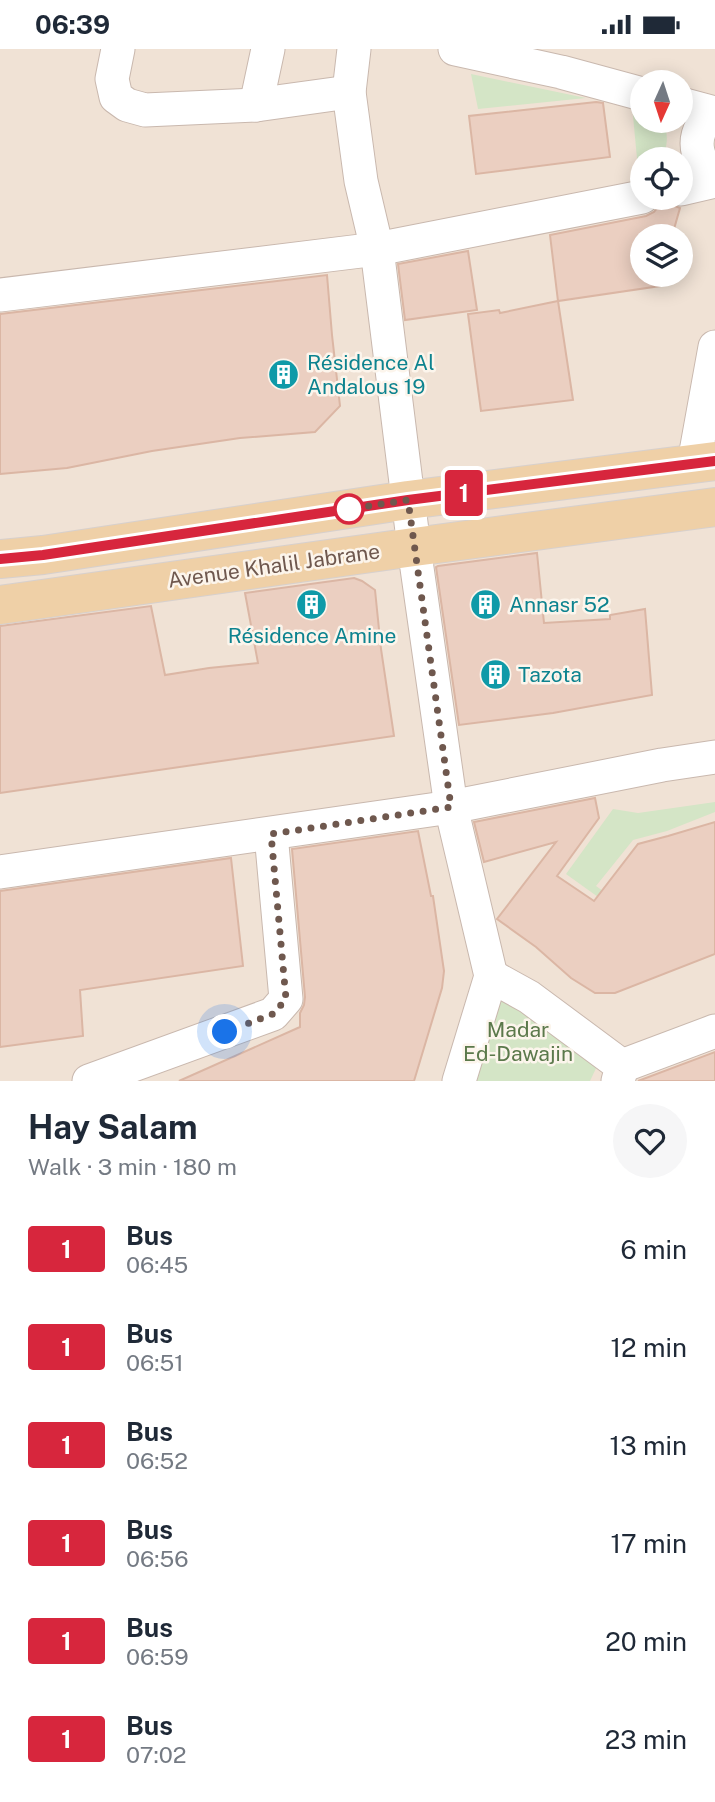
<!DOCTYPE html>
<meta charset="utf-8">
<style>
:root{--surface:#fff;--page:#f6f6f7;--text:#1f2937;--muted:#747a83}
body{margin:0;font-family:"Public Sans",sans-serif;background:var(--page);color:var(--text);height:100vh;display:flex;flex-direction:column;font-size:26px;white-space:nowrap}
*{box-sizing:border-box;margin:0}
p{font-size:23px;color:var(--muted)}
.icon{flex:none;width:38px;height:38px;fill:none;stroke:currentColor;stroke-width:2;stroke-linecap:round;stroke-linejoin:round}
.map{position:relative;height:1032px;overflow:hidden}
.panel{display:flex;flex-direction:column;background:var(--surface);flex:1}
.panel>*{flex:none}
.badge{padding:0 14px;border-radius:5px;font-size:24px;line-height:46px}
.needle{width:46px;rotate:183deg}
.fabs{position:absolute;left:630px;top:21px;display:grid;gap:14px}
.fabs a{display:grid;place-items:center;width:63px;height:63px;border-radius:50%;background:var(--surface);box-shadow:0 4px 18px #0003;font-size:35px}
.you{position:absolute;width:35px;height:35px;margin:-18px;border:5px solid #fff;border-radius:50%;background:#1a73e8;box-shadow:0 0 0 10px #1a73e833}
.map>.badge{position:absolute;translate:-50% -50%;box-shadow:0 0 0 4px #fff}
.round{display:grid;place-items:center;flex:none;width:74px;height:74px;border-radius:37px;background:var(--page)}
.head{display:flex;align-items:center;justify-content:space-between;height:119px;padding:0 28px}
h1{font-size:33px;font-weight:700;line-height:52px}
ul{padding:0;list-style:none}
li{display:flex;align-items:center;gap:21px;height:98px;padding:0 28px}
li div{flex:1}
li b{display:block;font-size:26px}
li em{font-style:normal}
li .badge{min-width:77px;font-weight:700;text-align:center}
.status{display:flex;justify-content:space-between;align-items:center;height:49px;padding:0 35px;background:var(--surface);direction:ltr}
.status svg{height:19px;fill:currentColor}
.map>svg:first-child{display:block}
.residential{fill:#f0e2d5;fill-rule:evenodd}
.green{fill:#d4e5c6}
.building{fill:#ebcfc1;stroke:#dbb6a4;stroke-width:2}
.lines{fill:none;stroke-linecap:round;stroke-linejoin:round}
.street-casing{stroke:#c9b8ae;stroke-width:35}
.primary-casing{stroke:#d7d0cd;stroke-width:40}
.street{stroke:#fff;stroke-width:33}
.primary{stroke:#efd0a7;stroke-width:38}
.line-casing{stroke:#fff;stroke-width:16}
.line{stroke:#d7263d;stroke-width:10}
.walk{stroke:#6f584e;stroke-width:7;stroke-dasharray:0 12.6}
.stop-dot{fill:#fff;stroke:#d7263d;stroke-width:3.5}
.labels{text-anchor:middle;stroke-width:5;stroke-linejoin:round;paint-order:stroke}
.culture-label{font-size:21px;fill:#0d838f;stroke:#fcf5ec;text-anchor:start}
.street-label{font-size:21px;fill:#6f584e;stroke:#fcf5ec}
.park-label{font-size:21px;fill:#5b794b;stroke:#fcf5ec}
</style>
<div class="status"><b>06:39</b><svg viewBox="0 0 49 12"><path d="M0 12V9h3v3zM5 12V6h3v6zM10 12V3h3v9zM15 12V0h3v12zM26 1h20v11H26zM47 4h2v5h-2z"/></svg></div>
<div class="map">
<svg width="715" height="1032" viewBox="0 0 715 1032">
<rect width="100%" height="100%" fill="#f9f1e6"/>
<path class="residential" d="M0 0H715V1032H0ZM642 33H681V72H642ZM642 110H681V149H642ZM642 187H681V226H642Z"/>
<g class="green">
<polygon points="471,25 586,49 478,60"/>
<path d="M632 56 642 59V72H661C670 83 667 97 663 110H642V129L639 131Z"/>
<polygon points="715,753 715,763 667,782 633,791 596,837 617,852 612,858 566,825 613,760 638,764"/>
<polygon points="499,943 600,1011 590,1032 465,1032"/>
</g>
<g class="building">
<polygon points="596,53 603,54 610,108 476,125 469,67"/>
<polygon points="670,155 680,159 672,187 642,187 642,226 663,226 660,237 558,252 550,186 646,167 654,163 658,158"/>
<polygon points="468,202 477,261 405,271 398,215"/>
<polygon points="327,226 332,286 340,357 315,383 240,389 152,402 67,419 0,425 0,265"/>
<polygon points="558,252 573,351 481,362 468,265 499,261 500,264"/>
<polygon points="537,504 544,574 610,570 610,566 645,560 652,646 553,664 459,676 436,518 438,517"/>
<polygon points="354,529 362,532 375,541 381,600 394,687 0,744 0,577 151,557 165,626 209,619 258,614 245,544"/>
<polygon points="595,749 599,769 557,827 594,852 638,795 668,787 715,773 715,905 615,944 595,944 571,929 536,898 497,870 556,793 484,813 474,773"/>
<polygon points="418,782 431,847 433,847 444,922 442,939 414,1032 179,1032 300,978 300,964 304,956 305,948 292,800"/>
<polygon points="231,809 243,917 80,941 83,987 0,998 0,842"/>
<polygon points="715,1003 715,1032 638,1032"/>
</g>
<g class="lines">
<defs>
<g id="street">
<polyline points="118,0 112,30 116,48 127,56 145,61 256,56 349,43"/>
<polyline points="354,0 349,43 361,132 377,200 414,498 451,758 491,927 459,1032"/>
<polyline points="455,0 561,23 642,45"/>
<polyline points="681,55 715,64"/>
<polyline points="256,56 268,0"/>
<path d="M715 65C711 68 705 72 702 77 692 94 698 116 715 126"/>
<polyline points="681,140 715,132"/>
<polyline points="0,246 377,200 642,148"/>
<polyline points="694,414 715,298"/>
<polyline points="0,823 451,758 662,716 715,708"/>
<polyline points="491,927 529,948 622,1017 618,1032"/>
<polyline points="622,1017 715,982"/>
<polyline points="89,1032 273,965 286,950 271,785"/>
</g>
<g id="primary">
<polyline points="0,510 43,506 408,451 715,412"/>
<polyline points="0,556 414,498 715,458"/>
</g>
</defs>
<use href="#street" class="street-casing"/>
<use href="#primary" class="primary-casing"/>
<use href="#street" class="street"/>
<use href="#primary" class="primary"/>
</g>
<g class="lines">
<defs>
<polyline id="line" points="0,510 43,506 408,451 715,412"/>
</defs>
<use href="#line" class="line-casing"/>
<use href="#line" class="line"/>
<polyline class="walk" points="225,983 273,965 286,950 271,785 451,758 408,451 349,460"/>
</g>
<defs>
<symbol id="building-disc" viewBox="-11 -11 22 22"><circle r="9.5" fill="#0f9aa8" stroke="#fcf5ec"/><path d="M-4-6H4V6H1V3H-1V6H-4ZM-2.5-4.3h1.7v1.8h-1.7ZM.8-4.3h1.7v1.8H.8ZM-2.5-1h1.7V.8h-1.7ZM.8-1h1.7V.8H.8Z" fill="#fff"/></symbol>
</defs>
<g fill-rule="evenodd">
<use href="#building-disc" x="266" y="308" width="35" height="35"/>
<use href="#building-disc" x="294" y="538" width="35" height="35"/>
<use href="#building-disc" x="468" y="538" width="35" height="35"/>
<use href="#building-disc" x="478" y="608" width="35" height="35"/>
</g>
<circle class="stop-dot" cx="349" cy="460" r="14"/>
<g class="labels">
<g class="culture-label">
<text x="307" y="321">Résidence Al<tspan x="307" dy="24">Andalous 19</tspan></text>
<text x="509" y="563">Annasr 52</text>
<text x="312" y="594" text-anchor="middle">Résidence Amine</text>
<text x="518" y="633">Tazota</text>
</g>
<g class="street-label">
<text transform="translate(274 517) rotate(-8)" y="7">Avenue Khalil Jabrane</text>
</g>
<g class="park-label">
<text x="518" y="988">Madar<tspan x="518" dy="24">Ed-Dawajin</tspan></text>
</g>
</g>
</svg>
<div class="fabs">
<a><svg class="needle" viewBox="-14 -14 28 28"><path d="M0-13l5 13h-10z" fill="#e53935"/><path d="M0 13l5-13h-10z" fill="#747a83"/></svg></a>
<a><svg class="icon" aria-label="locate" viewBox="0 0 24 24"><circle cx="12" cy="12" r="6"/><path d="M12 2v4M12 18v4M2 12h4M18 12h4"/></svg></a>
<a><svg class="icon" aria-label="layers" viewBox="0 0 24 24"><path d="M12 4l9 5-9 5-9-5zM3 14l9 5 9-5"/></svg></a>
</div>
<div class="you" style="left:225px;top:983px"></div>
<b class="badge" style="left:464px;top:444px;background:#d7263d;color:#fff">1</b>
</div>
<section class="panel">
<div class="head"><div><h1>Hay Salam</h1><p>Walk · 3 min · 180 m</p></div><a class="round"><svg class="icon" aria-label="heart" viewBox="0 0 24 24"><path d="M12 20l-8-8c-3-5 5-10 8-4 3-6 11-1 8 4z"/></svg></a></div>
<ul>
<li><span class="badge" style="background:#d7263d;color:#fff">1</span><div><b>Bus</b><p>06:45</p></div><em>6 min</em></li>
<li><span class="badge" style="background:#d7263d;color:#fff">1</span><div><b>Bus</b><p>06:51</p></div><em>12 min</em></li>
<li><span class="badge" style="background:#d7263d;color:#fff">1</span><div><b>Bus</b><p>06:52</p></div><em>13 min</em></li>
<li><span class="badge" style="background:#d7263d;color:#fff">1</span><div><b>Bus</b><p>06:56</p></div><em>17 min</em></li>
<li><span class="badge" style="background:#d7263d;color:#fff">1</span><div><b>Bus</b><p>06:59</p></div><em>20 min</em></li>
<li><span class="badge" style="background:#d7263d;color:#fff">1</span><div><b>Bus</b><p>07:02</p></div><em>23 min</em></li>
</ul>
</section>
